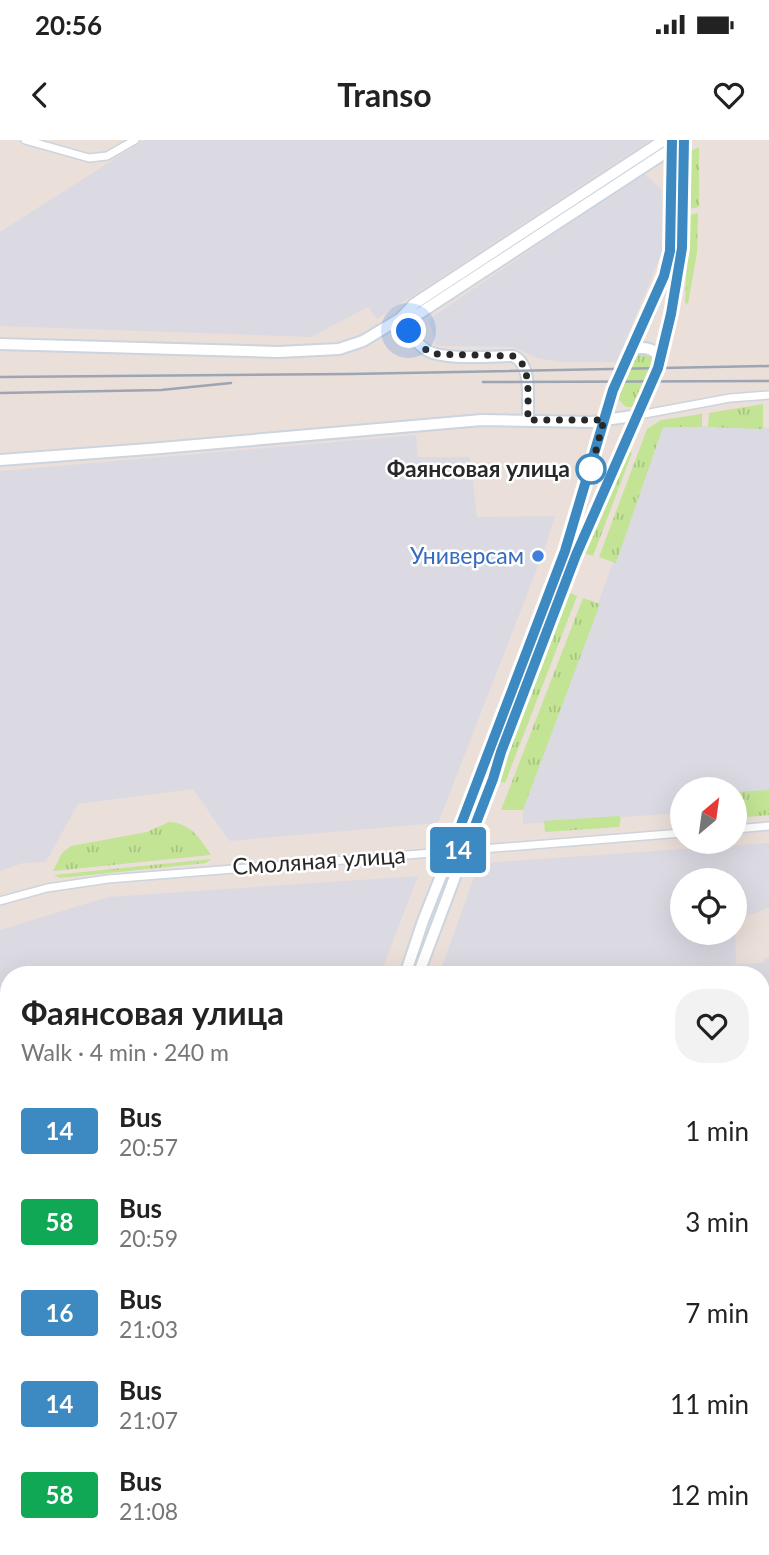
<!DOCTYPE html>
<meta charset="utf-8">
<style>
:root{--surface:#fff;--page:#f2f2f2;--text:#222;--muted:#767676}
body{margin:0;font-family:Lato,sans-serif;background:var(--page);color:var(--text);height:100vh;display:flex;flex-direction:column;font-size:26px;white-space:nowrap}
*{box-sizing:border-box;margin:0}
p{font-size:23px;color:var(--muted)}
.icon{flex:none;width:38px;height:38px;fill:none;stroke:currentColor;stroke-width:2;stroke-linecap:round;stroke-linejoin:round}
.map{position:relative;flex:1;overflow:hidden}
.side{position:absolute;left:0px;top:826px;width:770px;height:590px;display:flex;flex-direction:column;background:var(--surface);border-radius:28px 28px 0 0;box-shadow:0 7px 28px #0002}
.side>*{flex:none}
.badge{padding:0 14px;border-radius:5px;font-size:24px;line-height:46px}
.needle{width:46px;rotate:29deg}
.fabs{position:absolute;left:670px;top:637px;display:grid;gap:14px}
.fabs a{display:grid;place-items:center;width:77px;height:77px;border-radius:50%;background:var(--surface);box-shadow:0 7px 28px #0002;font-size:35px}
.you{position:absolute;width:35px;height:35px;margin:-18px;border:5px solid #fff;border-radius:50%;background:#1a73e8;box-shadow:0 0 0 10px #1a73e833}
.map>.badge{position:absolute;translate:-50% -50%;box-shadow:0 0 0 4px #fff}
.round{display:grid;place-items:center;flex:none;width:74px;height:74px;border-radius:28px;background:var(--page)}
.summary{display:flex;align-items:center;justify-content:space-between;height:119px;padding:0 21px}
h1{font-size:33px;font-weight:700;line-height:52px}
ul{padding:0;list-style:none}
li{display:flex;align-items:center;gap:21px;height:91px;padding:0 21px}
li div{flex:1}
li b{display:block;font-size:26px}
li em{font-style:normal}
li .badge{min-width:77px;font-weight:700;text-align:center}
.status{display:flex;justify-content:space-between;align-items:center;height:49px;padding:0 35px;background:var(--surface);direction:ltr}
.status svg{height:19px;fill:currentColor}
header{display:flex;justify-content:space-between;align-items:center;height:91px;padding:0 21px;background:var(--surface);font-size:32px;font-weight:700}
.map>svg:first-child{display:block}
.industrial{fill:#dbdae3;fill-rule:evenodd}
.grass{fill:url(#grass-tufts)}
.lines{fill:none;stroke-linecap:round;stroke-linejoin:round}
.street-casing{stroke:#ccd4de;stroke-width:10}
.secondary-casing{stroke:#ccd4de;stroke-width:14}
.street{stroke:#fff;stroke-width:7}
.secondary{stroke:#fff;stroke-width:10}
.rail{stroke:#9ca5b3;stroke-width:2.5}
.line-casing{stroke:#fff;stroke-width:16}
.line{stroke:#3d8ac2;stroke-width:10}
.walk{stroke:#282828;stroke-width:7;stroke-dasharray:0 12.6}
.stop-dot{fill:#fff;stroke:#3d8ac2;stroke-width:3.5}
.shop-dot{fill:#3f7fe0;stroke:#fff;stroke-width:2.5}
.labels{text-anchor:middle;stroke-width:5;stroke-linejoin:round;paint-order:stroke}
.stop-label{font-size:23px;font-weight:bold;fill:#282828;stroke:#fff;text-anchor:end}
.shop-label{font-size:23px;fill:#366cbe;stroke:#fff;text-anchor:end}
.street-label{font-size:23px;fill:#282828;stroke:#fff}
</style>
<div class="status"><b>20:56</b><svg viewBox="0 0 49 12"><path d="M0 12V9h3v3zM5 12V6h3v6zM10 12V3h3v9zM15 12V0h3v12zM26 1h20v11H26zM47 4h2v5h-2z"/></svg></div>
<header><svg class="icon" aria-label="back" viewBox="0 0 24 24"><path d="M15 5l-7 7 7 7"/></svg>Transo<svg class="icon" aria-label="heart" viewBox="0 0 24 24"><path d="M12 20l-8-8c-3-5 5-10 8-4 3-6 11-1 8 4z"/></svg></header>
<div class="map">
<svg width="769" height="1415" viewBox="0 0 769 1415">
<defs>
<pattern id="grass-tufts" width="24" height="20" patternUnits="userSpaceOnUse" patternTransform="scale(1.75)"><rect width="24" height="20" fill="#c2e494"/><path d="M3 7l-1-3M5 7V3M7 7l1-3M15 17l-1-3M17 17v-4M19 17l1-3" fill="none" stroke="#a7c480"/></pattern>
</defs>
<rect width="100%" height="100%" fill="#ebdfd9"/>
<g class="industrial">
<polygon points="144,0 650,0 377,179 368,167 311,197 0,186 0,92"/>
<polygon points="644,33 661,49 665,105 617,222 561,222 537,218 513,207 436,206 429,179"/>
<polygon points="663,285 769,288 769,668 735,670 735,649 682,649 682,673 523,684 523,669"/>
<polygon points="416,295 418,317 470,317 477,377 555,376 544,411 438,683 229,701 193,649 78,664 46,722 23,723 0,731 0,331"/>
<path d="M769 703V767L754 774 735 775 736 824 763 823 765 818H769V887H763L761 893V835H439L478 726 481 723ZM682 740H735V793H682Z"/>
<polygon points="418,736 380,835 9,835 9,1253 0,1257 0,790 108,757"/>
<polygon points="769,1296 769,1415 746,1415 747,1407 761,1407 761,1336"/>
<polygon points="222,1407 566,1407 552,1415 219,1415"/>
</g>
<g class="grass">
<polygon points="699,7 699,67 689,69 691,11"/>
<polygon points="698,73 697,112 688,164 685,163 689,75"/>
<path d="M642 214 651 217C655 230 643 259 632 267H626L618 259V250L632 218Z"/>
<polygon points="763,264 763,289 708,287 709,273"/>
<polygon points="702,274 702,287 663,287 616,423 599,417 647,289 661,280"/>
<polygon points="628,311 632,313 593,416 584,413"/>
<polygon points="568,452 577,456 505,643 500,642 507,611"/>
<polygon points="583,458 600,464 523,670 501,670"/>
<polygon points="769,650 769,675 735,678 735,652"/>
<polygon points="618,676 621,678 619,687 545,692 544,681"/>
<path d="M169 682C190 683 200 698 211 715L53 731 62 713 71 706 147 692Z"/>
<polygon points="211,719 206,723 60,738 54,735"/>
</g>
<g class="lines">
<defs>
<g id="street">
<polyline points="25,0 89,18 107,16 135,0"/>
<polyline points="639,275 730,258 769,255"/>
<polyline points="735,689 769,686"/>
<polyline points="0,761 47,748 108,739 682,693"/>
<polyline points="0,1266 9,1262"/>
<polyline points="0,1277 9,1279"/>
</g>
<g id="secondary">
<polyline points="401,178 414,164 664,0"/>
<path d="M401 178C408 189 414 202 425 209 439 221 493 216 513 216 533 224 527 261 528 280"/>
<polyline points="0,204 278,212 339,209 363,201 401,178 420,173 677,5"/>
<path d="M630 209C643 207 653 206 660 219"/>
<polyline points="0,320 149,309 482,280 592,282 639,275"/>
<polyline points="405,835 423,781 458,693 565,411 619,235 650,171 666,130 671,90 672,0"/>
<polyline points="418,835 576,415 658,228 671,174 682,108 684,0"/>
<polyline points="761,1104 769,1066"/>
<polyline points="185,1415 188,1407"/>
<polyline points="198,1415 201,1407"/>
<polyline points="589,1415 606,1407"/>
<polyline points="664,1415 681,1407"/>
</g>
</defs>
<use href="#street" class="street-casing"/>
<use href="#secondary" class="secondary-casing"/>
<use href="#street" class="street"/>
<use href="#secondary" class="secondary"/>
<g class="rail">
<polyline points="0,237 350,234 769,226"/>
<polyline points="483,242 769,241"/>
<polyline points="0,253 161,250 231,243"/>
</g>
</g>
<g class="lines">
<defs>
<polyline id="line" points="672,0 670,111 664,136 613,250 565,411 451,711 466,709 493,639 501,612 576,415 658,228 671,174 682,108 684,0"/>
</defs>
<use href="#line" class="line-casing"/>
<use href="#line" class="line"/>
<path class="walk" d="M409 191 423 208 434 214 513 216C533 224 527 261 528 280H604L591 329"/>
</g>
<circle class="stop-dot" cx="591" cy="329" r="14"/>
<circle class="shop-dot" cx="538" cy="416" r="7"/>
<g class="labels">
<g class="stop-label">
<text x="570" y="337">Фаянсовая улица</text>
</g>
<g class="shop-label">
<text x="524" y="424">Универсам</text>
</g>
<g class="street-label">
<text transform="translate(319 721) rotate(-4)" y="8">Смоляная улица</text>
</g>
</g>
</svg>
<div class="fabs">
<a><svg class="needle" viewBox="-14 -14 28 28"><path d="M0-13l5 13h-10z" fill="#e53935"/><path d="M0 13l5-13h-10z" fill="#767676"/></svg></a>
<a><svg class="icon" aria-label="locate" viewBox="0 0 24 24"><circle cx="12" cy="12" r="6"/><path d="M12 2v4M12 18v4M2 12h4M18 12h4"/></svg></a>
</div>
<div class="you" style="left:409px;top:191px"></div>
<b class="badge" style="left:458px;top:710px;background:#3d8ac2;color:#fff">14</b>
<section class="side">
<div class="summary"><div><h1>Фаянсовая улица</h1><p>Walk · 4 min · 240 m</p></div><a class="round"><svg class="icon" aria-label="heart" viewBox="0 0 24 24"><path d="M12 20l-8-8c-3-5 5-10 8-4 3-6 11-1 8 4z"/></svg></a></div>
<ul>
<li><span class="badge" style="background:#3d8ac2;color:#fff">14</span><div><b>Bus</b><p>20:57</p></div><em>1 min</em></li>
<li><span class="badge" style="background:#10a855;color:#fff">58</span><div><b>Bus</b><p>20:59</p></div><em>3 min</em></li>
<li><span class="badge" style="background:#3d8ac2;color:#fff">16</span><div><b>Bus</b><p>21:03</p></div><em>7 min</em></li>
<li><span class="badge" style="background:#3d8ac2;color:#fff">14</span><div><b>Bus</b><p>21:07</p></div><em>11 min</em></li>
<li><span class="badge" style="background:#10a855;color:#fff">58</span><div><b>Bus</b><p>21:08</p></div><em>12 min</em></li>
</ul>
</section>
</div>
